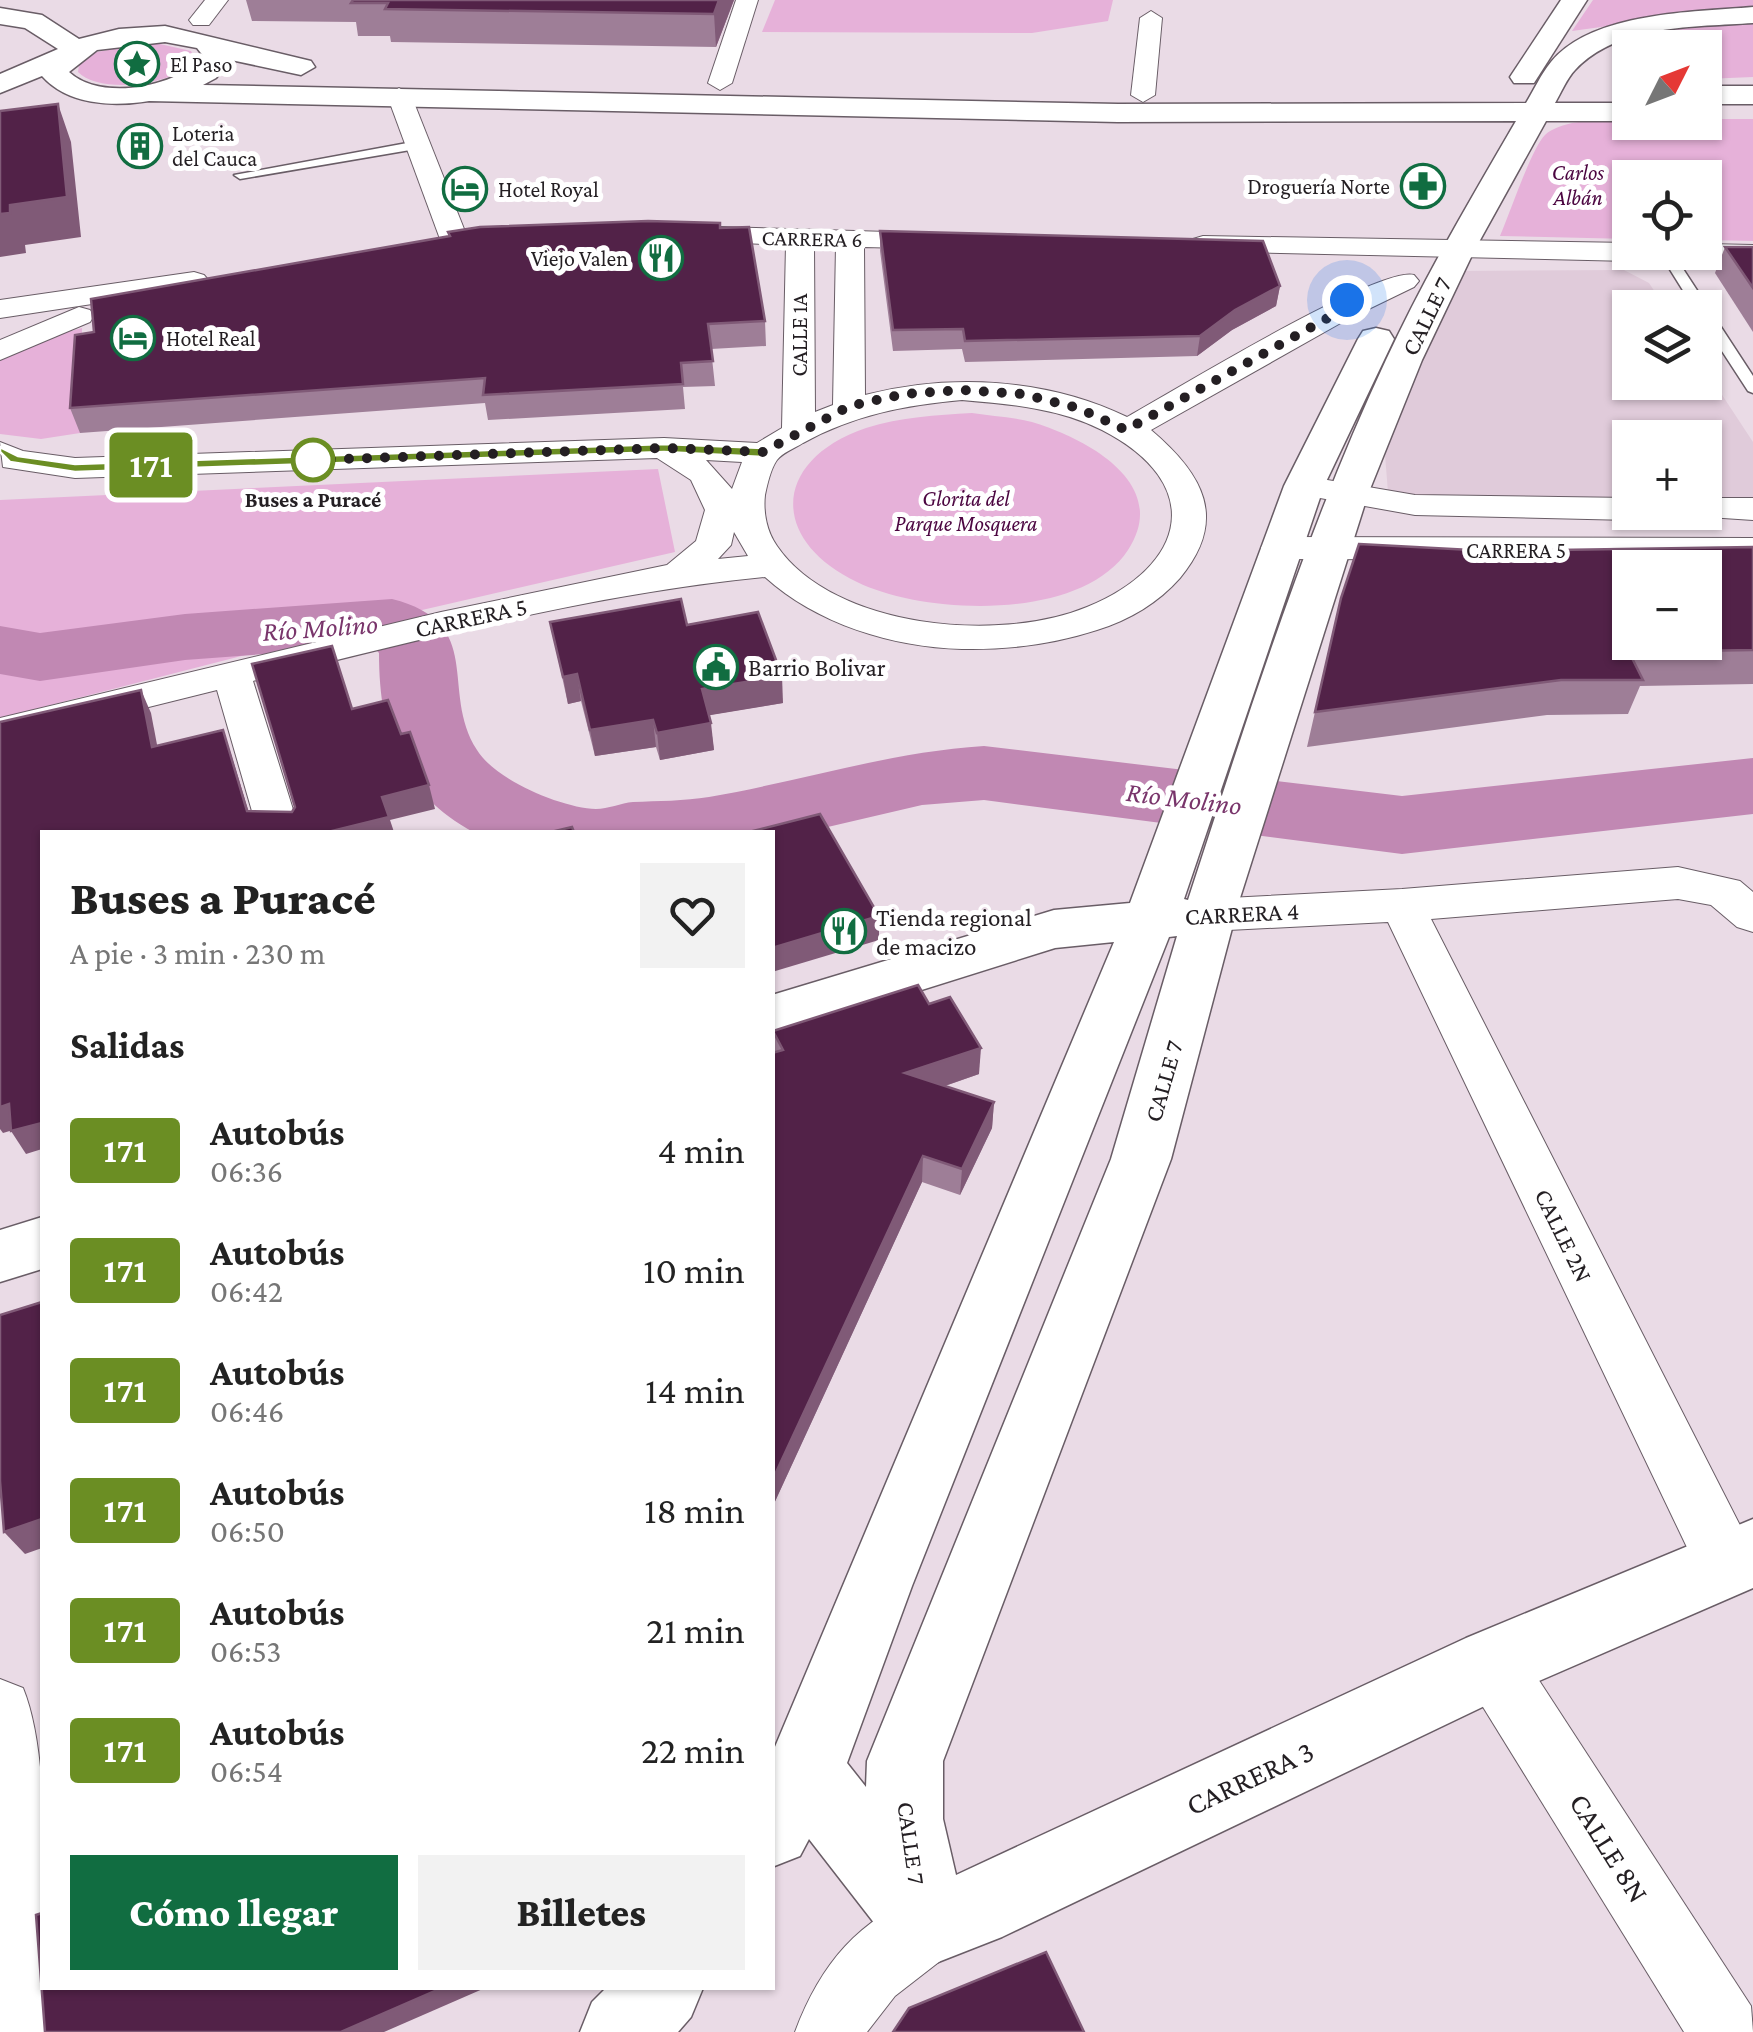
<!DOCTYPE html>
<html lang="es">
<meta charset="utf-8">
<style>
:root{--surface:#fff;--page:#f2f2f2;--text:#222;--muted:#767676;--accent:#116d41}
body{margin:0;font-family:"Crimson Pro",serif;background:var(--page);color:var(--text);height:100vh;display:flex;flex-direction:column;font-size:38px;white-space:nowrap}
*{box-sizing:border-box;margin:0}
p{font-size:32px;color:var(--muted)}
.icon{flex:none;width:55px;height:55px;fill:none;stroke:currentColor;stroke-width:2;stroke-linecap:round;stroke-linejoin:round}
.map{position:relative;flex:1;overflow:hidden}
.side{position:absolute;left:40px;top:830px;width:735px;height:1160px;display:flex;flex-direction:column;background:var(--surface);border-radius:0px;box-shadow:0 2px 8px #0004}
.side>*{flex:none}
.badge{padding:0 20px;border-radius:8px;font-size:35px;line-height:65px}
.needle{width:65px;rotate:48deg}
.controls{position:absolute;left:1612px;top:30px;display:grid;gap:20px}
.controls a{display:grid;place-items:center;width:110px;height:110px;border-radius:0px;background:var(--surface);box-shadow:0 2px 8px #0004;font-size:50px}
.you{position:absolute;width:50px;height:50px;margin:-25px;border:8px solid #fff;border-radius:50%;background:#1a73e8;box-shadow:0 0 0 15px #1a73e833}
.map>.badge{position:absolute;translate:-50% -50%;box-shadow:0 0 0 5px #fff}
h2{padding:0 30px;font-size:38px;line-height:90px}
.round{display:grid;place-items:center;flex:none;width:105px;height:105px;border-radius:0px;background:var(--page)}
.summary{display:flex;align-items:center;justify-content:space-between;height:170px;padding:0 30px}
h1{font-size:48px;font-weight:800;line-height:75px}
.cta{display:flex;gap:20px;margin-top:auto;padding:20px 30px}
.cta a{flex:1;height:115px;border-radius:0px;background:var(--accent);color:#fff;font-size:40px;font-weight:800;line-height:115px;text-align:center}
.cta a+a{background:var(--page);color:var(--text)}
ul{padding:0;list-style:none}
li{display:flex;align-items:center;gap:30px;height:120px;padding:0 30px}
li div{flex:1}
li b{display:block;font-size:38px}
li em{font-style:normal}
li .badge{min-width:110px;font-weight:700;text-align:center}
.map>svg:first-child{display:block}
.built{fill:#e0cbda}
.green{fill:#e6b1d9}
.lines{fill:none;stroke-linecap:round;stroke-linejoin:round}
.river{fill:#c188b3;fill-rule:evenodd}
.lane-casing{stroke:#695d66;stroke-width:3}
.street-casing{stroke:#695d66;stroke-width:2}
.secondary-casing{stroke:#695d66;stroke-width:3}
.lane{fill:#fff;fill-rule:evenodd}
.street{fill:#fff;fill-rule:evenodd}
.secondary{fill:#fff;fill-rule:evenodd}
.wall{fill:#9e7e97}
.shaded-wall{fill:#805a77}
.building{fill:#522248;stroke:#805a77;stroke-width:2.5;fill-rule:evenodd}
.line{fill:#6b8e23;stroke:#fff;stroke-width:2.5}
.walk{stroke:#241f23;stroke-width:10;stroke-dasharray:0 18}
.stop-dot{fill:#fff;stroke:#6b8e23;stroke-width:5}
.labels{text-anchor:middle;stroke-width:10;stroke-linejoin:round;paint-order:stroke}
.far-poi-label{font-size:22px;fill:#241f23;stroke:#fff;text-anchor:start}
.far-park-label{font-size:22px;font-style:italic;fill:#4b0540;stroke:#fff}
.far-street-label{font-size:22px;fill:#241f23;stroke:#fff}
.far-stop-label{font-size:22px;font-weight:bold;fill:#241f23;stroke:#fff}
.street-label{font-size:25px;fill:#241f23;stroke:#fff}
.poi-label{font-size:25px;fill:#241f23;stroke:#fff;text-anchor:start}
.water-label{font-size:28px;font-style:italic;fill:#79356b;stroke:#fff}
.near-street-label{font-size:30px;fill:#241f23;stroke:#fff}
</style>
<div class="map">
<svg width="1753" height="2032" viewBox="0 0 1753 2032">
<rect width="100%" height="100%" fill="#eadbe6"/>
<polygon class="built" points="1624,270 1649,283 1665,307 1630,308 1630,382 1705,382 1705,369 1753,442 1753,500 1705,500 1705,438 1630,438 1630,500 1459,500 1388,492 1385,455 1446,284 1459,271"/>
<g class="green">
<polygon points="775,0 1113,0 1108,21 1032,33 762,32"/>
<polygon points="1593,0 1753,0 1753,6 1572,31"/>
<path d="M1753 21V77L1705 79V48H1630V66L1612 54C1645 20 1707 25 1753 21Z"/>
<path d="M151 42 191 51 194 57C181 86 99 95 78 72L79 65 97 52Z"/>
<path d="M1705 119H1753V241L1705 240V178H1630V239L1500 236C1509 216 1532 147 1545 135 1573 110 1666 122 1705 122Z"/>
<polygon points="82,328 80,433 41,439 0,434 0,358 38,340"/>
<path d="M972 413C991 416 1013 417 1032 422 1085 438 1172 483 1128 550 1081 622 924 615 857 582 769 540 772 460 866 428 901 417 936 415 972 413Z"/>
<polygon points="658,469 675,552 409,613 0,718 0,500"/>
</g>
<g class="lines">
<path class="river" d="M392 599C487 623 439 690 477 750 495 780 562 808 596 809 608 809 621 803 633 802 658 801 684 801 709 797 802 781 889 752 984 746L1402 796 1753 758V814L1402 854 984 800 922 805 772 840V832H473C400 791 379 734 379 653L373 646 185 660 40 681 0 674V626L40 633 185 614Z"/>
<defs>
<g id="lane">
<polygon points="418,141 422,142 422,148 240,179 234,175"/>
<polygon points="1659,252 1672,252 1753,376 1753,393 1748,391 1705,325 1705,308 1694,308"/>
</g>
<g id="street">
<polygon points="205,0 228,0 209,25 193,25 189,20"/>
<polygon points="736,0 758,0 732,83 720,90 708,83"/>
<polygon points="1151,11 1162,18 1155,95 1143,102 1131,95 1140,18"/>
<polygon points="399,88 411,95 468,239 464,245 444,245 440,239 387,95"/>
<path d="M688 226 956 234 960 240 956 246 946 249 864 247 865 395C950 373 1047 378 1127 417 1172 392 1378 266 1414 275L1419 281 1414 287 1346 320 1151 430C1203 474 1229 519 1180 578 1158 603 1129 620 1097 630 1054 644 1007 650 962 649 892 647 817 624 765 577 592 594 422 639 253 681L300 832H258L217 690 0 744V718L441 612 667 565 696 541 705 510 691 480 657 458 75 478 3 467 0 442 23 451 75 458 664 438 757 443 782 428 786 245 678 240 674 234 678 228ZM814 245 836 246 833 405 815 412ZM962 400C1009 404 1059 408 1102 430 1207 484 1187 566 1087 607 1001 643 834 629 777 546 767 532 763 513 765 495 767 485 771 468 777 460 782 453 795 448 803 443 854 415 905 405 962 400ZM706 460 742 462 732 489ZM734 532 748 556 718 559 731 545Z"/>
<polygon points="1203,236 1630,243 1630,252 1644,252 1630,261 1193,251 1189,245 1193,239"/>
<polygon points="1705,244 1753,245 1753,263 1666,261 1652,252 1705,252"/>
<polygon points="194,272 204,275 209,281 204,287 0,318 0,300"/>
<polygon points="79,307 90,310 94,316 90,322 0,360 0,340"/>
<polygon points="1304,476 1415,495 1630,498 1630,512 1645,512 1630,520 1415,515 1292,493 1287,486 1292,479"/>
<polygon points="1705,498 1753,498 1753,520 1693,516 1690,512 1705,512"/>
<polygon points="1279,537 1753,538 1753,560 1279,559 1266,556 1261,548 1266,540"/>
<polygon points="1678,867 1740,881 1753,892 1753,932 1737,927 1711,905 1678,899 1431,919 1749,1543 1753,1554 1749,1585 1727,1594 1705,1585 1388,922 1209,931 1193,926 1186,915 1193,904 1209,899 1402,889"/>
<polygon points="1492,1632 1514,1642 1751,2006 1753,2032 1684,2032 1470,1686 1460,1664 1470,1642"/>
<path d="M0 1679 23 1688C53 1762 42 1905 42 1988H59L63 2032H0Z"/>
<path d="M928 1891 953 1901 963 1926 953 1951 895 1996 867 2032H795C821 1963 858 1920 928 1891Z"/>
</g>
<g id="secondary">
<polygon points="1561,0 1587,0 1534,83 1514,83 1510,77"/>
<path d="M1753 7V23C1696 27 1618 24 1575 70 1567 78 1561 93 1555 103H1630V121H1546L1474 251 1422 360 1368 494 1240 898 1171 1159 943 1761V1819L956 1875 1466 1638 1753 1519V1588L1518 1690 1002 1937 928 1966 899 1955 809 1839 800 1856 772 1867V1754L1114 942 1055 948 772 1037V995L1054 910 1130 903 1284 486 1358 339 1363 331 1376 328 1389 331 1394 339 1324 486 1184 899 1188 900C1247 719 1305 533 1386 360 1424 278 1470 200 1516 121L1118 122 149 101C112 107 68 105 42 76L0 93V74L58 49 25 28 0 24V8L42 15 79 39 119 29 165 26 311 61 315 67 301 75 231 60 216 78 203 85 1118 104 1526 103C1534 90 1541 74 1551 62 1592 12 1693 12 1753 7ZM165 42 197 48 204 57C175 87 102 102 69 72L97 50ZM1177 936 1111 1159 867 1761 866 1787 847 1763 912 1586 1169 937Z"/>
<rect x="1705" y="86" width="48" height="18"/>
<polygon points="42,1217 42,1269 0,1282 0,1230"/>
<polygon points="606,1988 703,1988 691,2017 678,2032 580,2032 592,2002"/>
</g>
</defs>
<use href="#lane" class="lane-casing"/>
<use href="#street" class="street-casing"/>
<use href="#secondary" class="secondary-casing"/>
<use href="#lane" class="lane"/>
<use href="#street" class="street"/>
<use href="#secondary" class="secondary"/>
</g>
<g class="wall">
<polygon points="246,0 734,0 716,47 391,42 390,36 358,36 356,22 252,21"/>
<polygon points="720,228 765,321 766,346 711,349 715,386 683,387 685,409 488,420 485,403 80,433 70,408 94,332 448,236 448,232"/>
<polygon points="880,231 1280,286 1276,306 1232,330 1197,356 965,362 962,349 893,351 880,251"/>
<polygon points="1725,247 1753,247 1753,332 1715,273"/>
<polygon points="1753,547 1753,684 1640,686 1628,714 1547,715 1307,747 1341,598 1490,551"/>
<polygon points="550,622 687,625 783,703 709,715 714,750 660,760 656,747 595,756 581,701 568,704"/>
<polygon points="929,1004 979,1074 945,1086 994,1102 992,1128 960,1195 922,1182 772,1508 772,1053 774,1052 773,1031"/>
</g>
<g class="shaded-wall">
<polygon points="719,0 734,0 716,47 714,14"/>
<polygon points="58,104 71,142 81,237 25,245 26,253 0,257 0,214 10,205"/>
<polygon points="1280,286 1276,306 1232,330 1197,356 1200,336 1235,310"/>
<polygon points="577,674 581,701 568,704 563,677"/>
<polygon points="782,676 783,703 705,716 702,689"/>
<polygon points="141,690 151,713 162,771 152,747"/>
<polygon points="653,720 656,747 595,756 590,730"/>
<polygon points="711,723 714,750 660,760 657,733"/>
<polygon points="223,730 231,754 255,832 247,811"/>
<polygon points="429,785 435,809 390,820 394,832 328,832 382,797"/>
<polygon points="879,916 879,940 772,972 772,948"/>
<polygon points="981,1048 979,1074 904,1100 905,1073"/>
<polygon points="994,1102 992,1128 960,1195 962,1169"/>
<polygon points="9,1104 23,1127 3,1133 0,1129 0,1107"/>
<polygon points="42,1123 42,1149 26,1154 11,1131"/>
<polygon points="923,1156 922,1182 772,1508 772,1481"/>
<polygon points="42,1519 42,1548 25,1554 4,1532"/>
<polygon points="442,1988 485,1988 384,2032 341,2032"/>
</g>
<g class="building">
<polygon points="353,0 719,0 714,14 385,9 388,3 351,3"/>
<polygon points="58,104 67,197 10,205 10,213 0,214 0,111"/>
<polygon points="648,221 720,223 720,228 749,227 765,321 708,324 713,361 681,363 683,384 483,395 485,378 70,408 75,335 94,332 91,299 450,236 448,232 480,227"/>
<polygon points="880,231 1263,241 1280,286 1235,310 1200,336 965,341 963,329 893,330"/>
<polygon points="1725,247 1753,247 1753,288"/>
<path d="M1359 544 1490 551 1753 547V650L1629 652 1643 680H1561L1315 712 1341 598ZM1630 568H1705V642H1630Z"/>
<polygon points="681,599 687,625 758,612 782,676 702,689 711,723 657,733 653,720 590,730 577,674 563,677 550,622"/>
<polygon points="332,646 352,709 388,700 401,734 410,732 429,785 382,797 389,817 328,832 42,832 42,1123 11,1131 9,1104 0,1107 0,722 141,690 152,747 223,730 247,811 292,812 295,807 252,664"/>
<polygon points="820,814 879,916 772,948 772,832 749,832"/>
<polygon points="572,827 574,832 551,832"/>
<polygon points="918,985 929,1004 950,997 981,1048 905,1073 994,1102 962,1169 923,1156 772,1481 772,1053 783,1050 773,1031"/>
<polygon points="42,1302 42,1519 4,1532 0,1481 0,1315"/>
<polygon points="42,1913 42,1988 442,1988 341,2032 45,2032 36,1915"/>
<polygon points="1046,1952 1084,2032 893,2032 909,2008"/>
</g>
<polygon class="line" points="664,444 763,448 770,452 763,457 664,452 75,472 10,462 0,452 0,447 18,456 75,464"/>
<g class="lines">
<polyline class="walk" points="313,460 664,448 763,452 850,406 904,394 962,390 1022,394 1078,408 1126,430 1335,314 1347,300"/>
</g>
<defs>
<symbol id="sight-ring" viewBox="-11 -11 22 22"><circle r="9.5" fill="#fff" stroke="#116d41" stroke-width="1.5"/><path d="M0-6L1.8-2.2L6-1.7L2.9 1.2L3.7 5.4L0 3.3L-3.7 5.4L-2.9 1.2L-6-1.7L-1.8-2.2Z" fill="#116d41"/></symbol>
<symbol id="building-ring" viewBox="-11 -11 22 22"><circle r="9.5" fill="#fff" stroke="#116d41" stroke-width="1.5"/><path d="M-4-6H4V6H1V3H-1V6H-4ZM-2.5-4.3h1.7v1.8h-1.7ZM.8-4.3h1.7v1.8H.8ZM-2.5-1h1.7V.8h-1.7ZM.8-1h1.7V.8H.8Z" fill="#116d41"/></symbol>
<symbol id="pharmacy-ring" viewBox="-11 -11 22 22"><circle r="9.5" fill="#fff" stroke="#116d41" stroke-width="1.5"/><path d="M-2-6h4v4h4v4h-4v4h-4v-4h-4v-4h4Z" fill="#116d41"/></symbol>
<symbol id="hotel-ring" viewBox="-11 -11 22 22"><circle r="9.5" fill="#fff" stroke="#116d41" stroke-width="1.5"/><path d="M-6-4.5h1.5V1H6V5H4.5V3h-9V5H-6ZM-4 0a1.8 1.8 0 1 1 3.6 0ZM.5 0V-2.5h3Q6-2.5 6 0Z" fill="#116d41"/></symbol>
<symbol id="restaurant-ring" viewBox="-11 -11 22 22"><circle r="9.5" fill="#fff" stroke="#116d41" stroke-width="1.5"/><path d="M-5-6h1v4h1v-4h1v4h1v-4h1v5L-1.5 .5V6h-2V.5L-5-1ZM5-6V6H3V1.5H1.5Q1.5-4 5-6Z" fill="#116d41"/></symbol>
<symbol id="civic-ring" viewBox="-11 -11 22 22"><circle r="9.5" fill="#fff" stroke="#116d41" stroke-width="1.5"/><path d="M-.6-6.5H3V-4.5H.6V-3L4-1V1h2V6H-6V1h2V-1L-.6-3ZM-1.2 2.5V6h2.4V2.5Z" fill="#116d41"/></symbol>
</defs>
<g fill-rule="evenodd">
<use href="#sight-ring" x="112" y="39" width="50" height="50"/>
<use href="#building-ring" x="115" y="121" width="50" height="50"/>
<use href="#pharmacy-ring" x="1398" y="161" width="50" height="50"/>
<use href="#hotel-ring" x="440" y="164" width="50" height="50"/>
<use href="#restaurant-ring" x="636" y="233" width="50" height="50"/>
<use href="#hotel-ring" x="108" y="313" width="50" height="50"/>
<use href="#civic-ring" x="691" y="642" width="50" height="50"/>
<use href="#restaurant-ring" x="819" y="906" width="50" height="50"/>
</g>
<circle class="stop-dot" cx="313" cy="460" r="20"/>
<g class="labels">
<g class="far-poi-label">
<text x="170" y="72">El Paso</text>
<text x="172" y="141">Loteria<tspan x="172" dy="25">del Cauca</tspan></text>
<text x="1390" y="194" text-anchor="end">Droguería Norte</text>
<text x="498" y="197">Hotel Royal</text>
<text x="628" y="266" text-anchor="end">Viejo Valen</text>
<text x="166" y="346">Hotel Real</text>
</g>
<g class="far-park-label">
<text x="1578" y="180">Carlos<tspan x="1578" dy="25">Albán</tspan></text>
<text x="966" y="506">Glorita del<tspan x="966" dy="25">Parque Mosquera</tspan></text>
</g>
<g class="far-street-label">
<text transform="translate(812 238) rotate(1)" y="8">CARRERA 6</text>
<text transform="translate(799 335) rotate(-90)" y="8">CALLE 1A</text>
<text x="1516" y="558">CARRERA 5</text>
</g>
<g class="far-stop-label">
<text x="313" y="507">Buses a Puracé</text>
</g>
<g class="street-label">
<text transform="translate(1426 316) rotate(-64)" y="9">CALLE 7</text>
<text transform="translate(471 617) rotate(-12)" y="9">CARRERA 5</text>
<text transform="translate(1242 913) rotate(-3)" y="9">CARRERA 4</text>
<text transform="translate(1163 1081) rotate(-74)" y="9">CALLE 7</text>
<text transform="translate(1564 1235) rotate(64)" y="9">CALLE 2N</text>
<text transform="translate(912 1843) rotate(82)" y="9">CALLE 7</text>
</g>
<g class="poi-label">
<text x="748" y="676">Barrio Bolivar</text>
<text x="876" y="926">Tienda regional<tspan x="876" dy="29">de macizo</tspan></text>
</g>
<g class="water-label">
<text transform="translate(320 627) rotate(-4)" y="10">Río Molino</text>
<text transform="translate(1184 798) rotate(7)" y="10">Río Molino</text>
</g>
<g class="near-street-label">
<text transform="translate(1250 1778) rotate(-25)" y="10">CARRERA 3</text>
<text transform="translate(1609 1848) rotate(58)" y="10">CALLE 8N</text>
</g>
</g>
</svg>
<div class="controls">
<a><svg class="needle" viewBox="-14 -14 28 28"><path d="M0-13l5 13h-10z" fill="#e53935"/><path d="M0 13l5-13h-10z" fill="#767676"/></svg></a>
<a><svg class="icon" aria-label="locate" viewBox="0 0 24 24"><circle cx="12" cy="12" r="6"/><path d="M12 2v4M12 18v4M2 12h4M18 12h4"/></svg></a>
<a><svg class="icon" aria-label="layers" viewBox="0 0 24 24"><path d="M12 4l9 5-9 5-9-5zM3 14l9 5 9-5"/></svg></a>
<a>+</a>
<a>−</a>
</div>
<div class="you" style="left:1347px;top:300px"></div>
<b class="badge" style="left:151px;top:465px;background:#6b8e23;color:#fff">171</b>
<section class="side">
<div class="summary"><div><h1>Buses a Puracé</h1><p>A pie · 3 min · 230 m</p></div><a class="round"><svg class="icon" aria-label="heart" viewBox="0 0 24 24"><path d="M12 20l-8-8c-3-5 5-10 8-4 3-6 11-1 8 4z"/></svg></a></div>
<h2>Salidas</h2>
<ul>
<li><span class="badge" style="background:#6b8e23;color:#fff">171</span><div><b>Autobús</b><p>06:36</p></div><em>4 min</em></li>
<li><span class="badge" style="background:#6b8e23;color:#fff">171</span><div><b>Autobús</b><p>06:42</p></div><em>10 min</em></li>
<li><span class="badge" style="background:#6b8e23;color:#fff">171</span><div><b>Autobús</b><p>06:46</p></div><em>14 min</em></li>
<li><span class="badge" style="background:#6b8e23;color:#fff">171</span><div><b>Autobús</b><p>06:50</p></div><em>18 min</em></li>
<li><span class="badge" style="background:#6b8e23;color:#fff">171</span><div><b>Autobús</b><p>06:53</p></div><em>21 min</em></li>
<li><span class="badge" style="background:#6b8e23;color:#fff">171</span><div><b>Autobús</b><p>06:54</p></div><em>22 min</em></li>
</ul>
<div class="cta"><a>Cómo llegar</a><a>Billetes</a></div>
</section>
</div>
